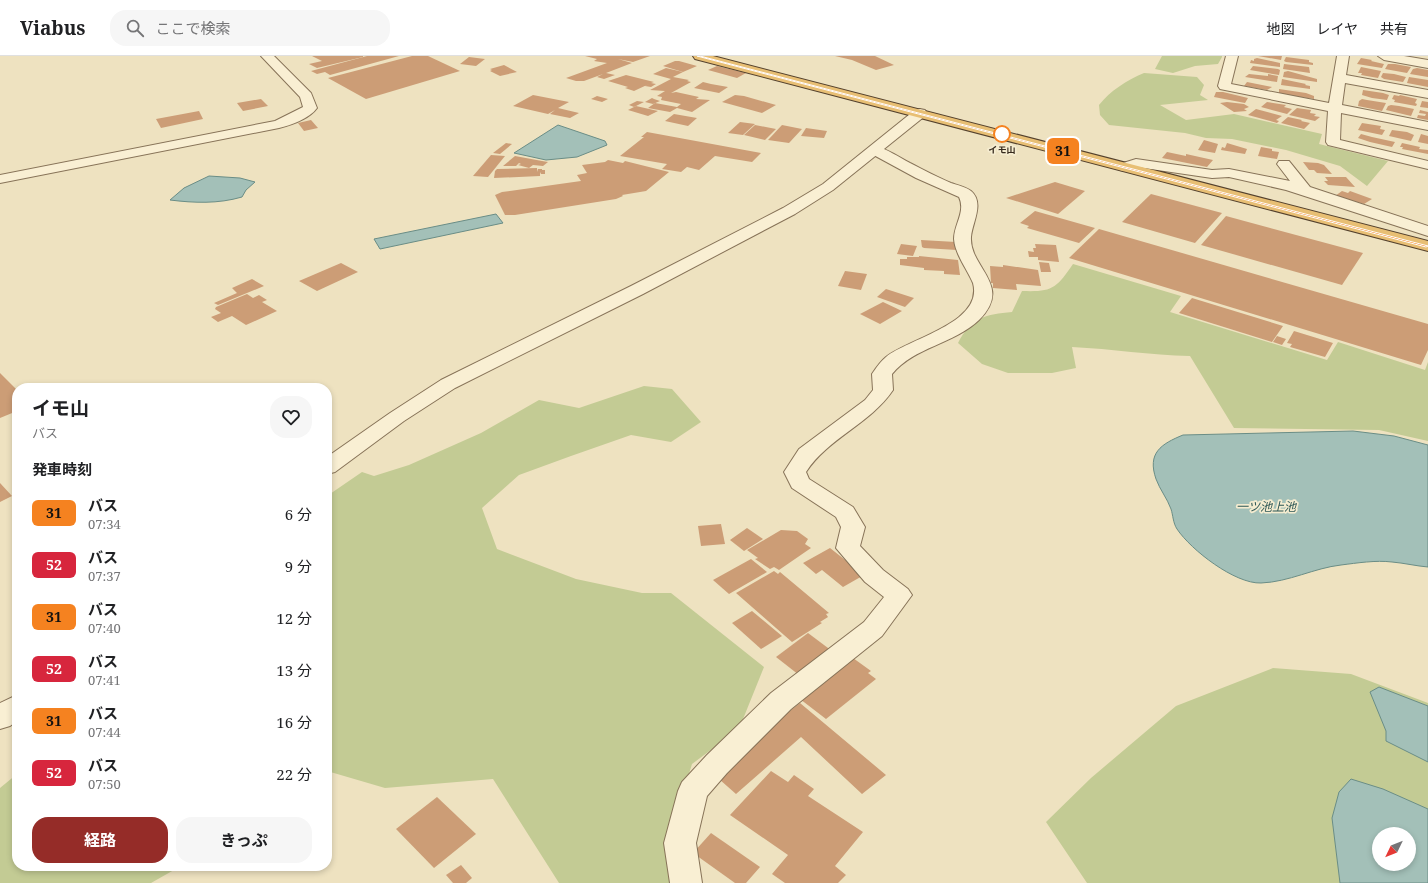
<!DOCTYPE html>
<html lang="ja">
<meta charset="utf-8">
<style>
:root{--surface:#fff;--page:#f6f6f6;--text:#202124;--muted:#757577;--line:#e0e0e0;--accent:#952c28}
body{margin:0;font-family:"Noto Serif","Noto Sans JP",serif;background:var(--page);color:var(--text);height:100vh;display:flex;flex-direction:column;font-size:15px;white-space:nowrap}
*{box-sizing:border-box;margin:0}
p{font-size:13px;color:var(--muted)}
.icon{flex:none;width:22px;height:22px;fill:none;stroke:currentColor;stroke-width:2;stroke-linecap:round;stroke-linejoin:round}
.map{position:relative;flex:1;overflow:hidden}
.side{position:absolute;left:12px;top:327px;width:320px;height:488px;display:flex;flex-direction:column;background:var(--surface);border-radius:16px;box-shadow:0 2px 6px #0003}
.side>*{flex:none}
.badge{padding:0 8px;border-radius:6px;font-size:14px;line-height:26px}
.needle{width:26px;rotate:227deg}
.fabs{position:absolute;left:1372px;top:771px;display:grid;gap:8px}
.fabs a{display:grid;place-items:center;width:44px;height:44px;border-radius:50%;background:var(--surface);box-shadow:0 2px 6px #0003;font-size:20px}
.map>.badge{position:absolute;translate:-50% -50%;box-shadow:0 0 0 2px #fff}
h2{padding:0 20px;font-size:15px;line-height:36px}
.round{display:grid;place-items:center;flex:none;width:42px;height:42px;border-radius:16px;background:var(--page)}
.overview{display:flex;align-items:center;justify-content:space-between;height:68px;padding:0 20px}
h1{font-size:19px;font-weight:700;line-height:30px}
.action{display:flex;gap:8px;margin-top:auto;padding:8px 20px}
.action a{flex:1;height:46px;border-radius:16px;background:var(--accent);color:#fff;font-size:16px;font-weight:700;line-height:46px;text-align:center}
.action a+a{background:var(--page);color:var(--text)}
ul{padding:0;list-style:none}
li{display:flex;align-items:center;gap:12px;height:52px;padding:0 20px}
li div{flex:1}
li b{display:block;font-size:15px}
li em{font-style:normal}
li .badge{min-width:44px;font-weight:700;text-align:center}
header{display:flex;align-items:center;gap:24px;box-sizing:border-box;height:56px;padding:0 20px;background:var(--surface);border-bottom:1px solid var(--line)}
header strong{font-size:19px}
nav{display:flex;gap:22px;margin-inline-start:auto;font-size:14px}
.search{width:280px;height:36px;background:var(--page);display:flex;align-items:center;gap:10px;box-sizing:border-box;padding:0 14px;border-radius:16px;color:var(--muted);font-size:15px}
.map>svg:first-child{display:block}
.green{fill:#c3cb94;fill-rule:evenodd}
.water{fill:#a3c0b8;stroke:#6a8d86;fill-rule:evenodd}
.building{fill:#cc9d76}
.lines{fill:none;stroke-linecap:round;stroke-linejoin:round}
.minor-casing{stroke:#877358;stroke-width:2}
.tertiary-casing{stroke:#877358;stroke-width:2}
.trunk-casing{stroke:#54412d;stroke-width:2}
.minor{fill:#f9efd3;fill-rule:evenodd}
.tertiary{fill:#f9efd3;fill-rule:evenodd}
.trunk{fill:#e8bf74;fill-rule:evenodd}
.line{fill:#f58220;stroke:#fff}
.stop-dot{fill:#fff;stroke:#f58220;stroke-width:2}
.labels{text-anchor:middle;stroke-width:3.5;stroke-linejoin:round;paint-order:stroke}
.far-stop-label{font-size:9px;font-weight:bold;fill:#362a1d;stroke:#f5ecd0}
.water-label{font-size:12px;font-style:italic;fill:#2c5655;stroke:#f5ecd0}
</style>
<header>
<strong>Viabus</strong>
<div class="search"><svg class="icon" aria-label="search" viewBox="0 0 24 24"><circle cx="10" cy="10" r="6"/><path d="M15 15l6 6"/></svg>ここで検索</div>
<nav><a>地図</a><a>レイヤ</a><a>共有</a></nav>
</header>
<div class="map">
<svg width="1428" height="827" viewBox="0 0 1428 827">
<rect width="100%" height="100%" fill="#eee2c0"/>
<g class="green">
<polygon points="1162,0 1222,0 1222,1 1218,8 1195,10 1173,17 1155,13"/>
<path d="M1144 17 1197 21 1204 29 1200 39 1208 44 1160 49 1186 64 1234 58 1322 78 1319 88 1388 105 1367 130 1340 110 1286 94 1232 83 1206 82 1185 77 1109 69 1100 59 1099 49C1110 35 1127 24 1144 17Z"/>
<path d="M1073 208 1181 240 1170 256 1327 304 1338 286 1425 314 1428 306V385L1379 374 1234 372 1190 300C1150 299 1112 293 1072 291L1076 312 1052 317H1008L982 308 958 287C971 262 986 258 1012 256L1022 235C1052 236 1056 233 1073 208Z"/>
<polygon points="644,330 672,333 701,366 671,386 631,379 571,400 519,419 482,452 497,493 576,523 642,537 671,537 764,611 739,673 692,708 667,789 674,827 559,827 493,723 385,732 327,715 327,440 362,416 374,420 409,409 481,377 539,344 579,352"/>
<path d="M1273 612 1351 618 1428 647V827H1087L1046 766 1091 722 1176 650ZM1379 778H1409V808H1379Z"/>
<polygon points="17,718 17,810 181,810 151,827 0,827 0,732"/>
</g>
<g class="water">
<polygon points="558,69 605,85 607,89 577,101 546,104 514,97"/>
<path d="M209 120 240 122 255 126 246 134 242 141C218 148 194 147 170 144L184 132Z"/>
<polygon points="496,158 503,167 380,193 374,183"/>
<path d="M1353 375 1394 380 1428 389V511C1416 510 1404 507 1392 506 1376 504 1357 507 1341 509 1314 512 1289 526 1261 527 1235 528 1191 494 1177 473 1173 467 1173 459 1171 453 1167 442 1160 434 1156 423 1147 397 1161 388 1183 379Z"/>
<polygon points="1379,631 1428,650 1428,706 1386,685 1386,675 1370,636"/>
<path d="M1351 723 1383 733 1428 753V827H1340L1332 762 1339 736ZM1379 778H1409V808H1379Z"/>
</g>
<g class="building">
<polygon points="312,0 363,0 363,1 317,12 309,8 322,5"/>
<polygon points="367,0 399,0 330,19 325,16 317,18 311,15"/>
<polygon points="412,0 428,0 460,15 366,43 328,22"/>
<polygon points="585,0 650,0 633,6 618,3 632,7 606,17 615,19 604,23 597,21 603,18 584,25 576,25 566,22 607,7 594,5 597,3"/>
<polygon points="835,0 875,0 894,9 876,14 852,4"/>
<polygon points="1258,0 1282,0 1281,4"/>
<polygon points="469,1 485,3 476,10 460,8"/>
<polygon points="1286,1 1309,4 1309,6 1313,7 1313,9 1286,6 1284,5"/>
<polygon points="1257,2 1280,7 1280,11 1250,7 1251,4 1254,5 1254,3"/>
<polygon points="1361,2 1372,4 1371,5 1384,8 1382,12 1357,8"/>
<polygon points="675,5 679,5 697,10 683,16 663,10"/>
<polygon points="1284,8 1309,11 1310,17 1283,13"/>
<polygon points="1388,8 1395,8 1411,11 1407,17 1385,13"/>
<polygon points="504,9 517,16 500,20 490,15 492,14 490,13"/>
<polygon points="717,10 746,17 737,22 708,14"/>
<polygon points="1253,10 1278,13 1280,14 1279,19 1250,14"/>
<polygon points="1361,11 1381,15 1378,22 1361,19 1362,17 1358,17"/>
<polygon points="666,12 683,16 673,21 689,24 687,25 691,26 671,37 676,36 699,41 696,43 710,44 692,56 677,52 670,56 648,52 655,47 677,51 681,48 661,44 662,41 657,40 665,35 650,34 671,23 653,18"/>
<polygon points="1417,12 1428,14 1428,21 1410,18 1413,13"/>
<polygon points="1288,15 1317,23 1317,26 1283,21 1284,16"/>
<polygon points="1383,17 1394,18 1406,21 1403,26 1384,23 1381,21"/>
<polygon points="1249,18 1268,20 1268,18 1278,20 1277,26 1245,21"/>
<polygon points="626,19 654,26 651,27 656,28 651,31 645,30 649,28 634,35 625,32 628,31 608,25"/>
<polygon points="1409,21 1428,24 1428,31 1407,27"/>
<polygon points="1282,23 1306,28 1305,29 1310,30 1310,33 1281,29"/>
<polygon points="703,26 711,28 728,31 719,37 694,32"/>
<polygon points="1247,26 1272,31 1267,34 1244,30"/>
<polygon points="1279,33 1306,37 1314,40 1314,43 1279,38"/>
<polygon points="1363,34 1383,37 1389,39 1387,44 1372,42 1362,39"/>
<polygon points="1216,36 1223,36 1248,42 1245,47 1214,41"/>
<polygon points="533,39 569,46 558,52 579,57 570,62 550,58 555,54 548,58 513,50"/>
<polygon points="735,39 744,40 776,49 762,57 722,46"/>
<polygon points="1394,39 1399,40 1400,39 1417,43 1415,47 1417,48 1416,50 1394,46 1395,44 1392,43"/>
<polygon points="597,40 608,43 602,46 591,43"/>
<polygon points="652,42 654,43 660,45 653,48 645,46"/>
<polygon points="261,43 268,50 243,55 237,47"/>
<polygon points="1362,43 1367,44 1386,47 1382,55 1358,50 1359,45"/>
<polygon points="637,45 644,46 634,51 629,49"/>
<polygon points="1422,45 1428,46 1428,52 1420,51"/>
<polygon points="1227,46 1244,48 1249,51 1244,53 1247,55 1234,56 1220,47"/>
<polygon points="1267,46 1286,49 1284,51 1292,53 1287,58 1261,51"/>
<polygon points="1391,49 1399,50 1414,53 1411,60 1386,54 1388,50"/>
<polygon points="636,50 658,55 648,60 628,54"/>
<polygon points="1297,52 1311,54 1310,57 1316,58 1314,60 1320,61 1315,65 1289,59"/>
<polygon points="1256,53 1282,60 1276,64 1279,65 1277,67 1248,59"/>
<polygon points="1420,54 1428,56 1428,64 1417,62 1418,59 1425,60 1426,58 1419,57"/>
<polygon points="199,55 203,63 161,72 156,63"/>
<polygon points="674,58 697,62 688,70 665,65"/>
<polygon points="1288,61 1302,64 1301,65 1310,67 1304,73 1281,67"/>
<polygon points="311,64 318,72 304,75 298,67"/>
<polygon points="740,66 755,68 743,79 728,77"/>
<polygon points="1362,67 1381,70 1380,73 1385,74 1382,79 1358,74"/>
<polygon points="755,69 776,73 765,84 744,79"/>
<polygon points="782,69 802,73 789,87 768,84"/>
<polygon points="806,72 827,75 824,82 801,80"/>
<polygon points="1392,74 1407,76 1414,79 1411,85 1389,80"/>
<polygon points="647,76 761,97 752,106 715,100 699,114 687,111 681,116 662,113 667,108 620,100 644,81 641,81"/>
<polygon points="1361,78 1372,81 1395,86 1392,91 1370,86 1358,82"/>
<polygon points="1421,78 1428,80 1428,88 1418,86"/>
<polygon points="1204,84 1218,88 1215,97 1198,94"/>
<polygon points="506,87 512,88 500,98 493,97"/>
<polygon points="1227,87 1247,93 1245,98 1221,94 1222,91 1225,92"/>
<polygon points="1402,87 1420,91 1419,93 1428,94 1428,98 1402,93 1403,91 1400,91"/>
<polygon points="1261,91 1272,93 1272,95 1279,96 1277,103 1258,100"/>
<polygon points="1167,96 1186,100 1186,98 1213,104 1207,111 1162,102"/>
<polygon points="491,99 505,100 488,121 473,120"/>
<polygon points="515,100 542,105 548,106 543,110 533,109 529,112 518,109 521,108 519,107 516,110 503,110"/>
<polygon points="608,104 623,107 625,105 669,116 646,135 622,139 623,140 616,143 515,159 505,159 495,139 502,136 581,125 577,119 587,117 582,109 605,106"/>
<polygon points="1303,106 1318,107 1324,109 1332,118 1317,117 1314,114 1309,114"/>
<polygon points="537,112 537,116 538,113 542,113 542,114 545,114 545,118 541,118 540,116 540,120 494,122 495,115 497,113"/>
<polygon points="1325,121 1346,121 1355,131 1328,129 1324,125 1328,125"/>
<polygon points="1055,126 1085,135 1058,158 1006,142"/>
<polygon points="1342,135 1348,137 1350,135 1372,143 1364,148 1335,140"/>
<polygon points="1151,138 1222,157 1195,187 1122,166"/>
<polygon points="1035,155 1095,172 1079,187 1027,172 1029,170 1020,167"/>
<polygon points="1226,160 1363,197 1342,229 1201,189"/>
<polygon points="1099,173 1428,268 1428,294 1421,309 1069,202"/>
<polygon points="921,184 956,186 957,194 924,192 922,191"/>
<polygon points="901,188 917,190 913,200 897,198"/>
<polygon points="1035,188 1056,189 1059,206 1038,204 1038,201 1029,201 1028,195 1034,196 1033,192 1036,192"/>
<polygon points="919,200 958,204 960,219 944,218 944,215 924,214 924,212 900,209 900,203 907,203 907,201 919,201"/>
<polygon points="1039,206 1049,207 1051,216 1041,216"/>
<polygon points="341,207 358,216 317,235 299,225"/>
<polygon points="1003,209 1038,214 1041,230 1016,228 1017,234 993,232 993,227 1011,229 991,227 990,210 1003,211"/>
<polygon points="845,215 867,218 861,234 838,230"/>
<polygon points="252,223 264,230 218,249 214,247 237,237 232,232"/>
<polygon points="886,233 914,242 905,251 877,241"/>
<polygon points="247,238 253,242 259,239 267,244 262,246 277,255 246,269 232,260 218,266 211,261 221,257 215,253 216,251"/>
<polygon points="1192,242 1283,270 1272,286 1179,257"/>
<polygon points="883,246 902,255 880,268 860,258"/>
<polygon points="1294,275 1333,287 1325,301 1290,291 1292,288 1287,287"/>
<polygon points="1277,280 1286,283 1282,289 1273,286"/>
<polygon points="0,317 17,334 17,355 0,362"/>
<polygon points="0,427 12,440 0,446"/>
<polygon points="721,468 725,488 701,490 698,470"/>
<polygon points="747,472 763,483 744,495 730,484"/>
<polygon points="781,474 797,475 808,483 805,488 811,492 779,514 774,511 770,513 755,503 758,502 747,494"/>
<polygon points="830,492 864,519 843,531 822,514 816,518 803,507"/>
<polygon points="751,503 767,516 729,538 713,524"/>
<polygon points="774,515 778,518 780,516 829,557 826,558 828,561 820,566 822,567 792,586 736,537"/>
<polygon points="752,555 782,580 761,593 732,567"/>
<polygon points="808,577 832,595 799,619 776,601"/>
<polygon points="853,602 871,615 868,617 876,623 826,663 800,643"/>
<polygon points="800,647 886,719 862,738 801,681 736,738 719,723 737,696"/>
<polygon points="771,715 788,726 794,719 814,733 808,740 863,776 835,810 846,819 838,827 785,827 772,818 788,799 730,759"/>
<polygon points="437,741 476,778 434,812 396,773"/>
<polygon points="711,777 760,811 746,827 735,827 693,797"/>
<polygon points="461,809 472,822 466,827 453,827 446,819"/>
</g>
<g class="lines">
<defs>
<g id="minor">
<path d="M261 0H274L311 37 317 52C309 63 291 69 279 72L0 127V119L275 65 303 51 300 41Z"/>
<polygon points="1226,0 1238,0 1231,28 1329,47 1337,0 1349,0 1346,19 1428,34 1428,42 1345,27 1342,49 1428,66 1428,74 1341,57 1340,84 1428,105 1428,113 1328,89 1326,86 1328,55 1220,33 1218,30"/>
<polygon points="1378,0 1404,0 1428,4 1428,12 1384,4"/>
<path d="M875 90C887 93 899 101 910 107 924 114 937 121 951 127 957 129 966 131 971 135 985 147 972 167 971 181 969 212 1014 229 979 264 954 288 914 291 892 318L893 334C870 368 828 382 806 416L809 423 853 451 865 471 860 490 883 514 908 533 912 539 882 580 791 653 727 717 707 740 696 787 702 827H670L664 787 678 735 682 726 707 699 771 637 864 566 884 541 865 526 836 492 841 471 836 461 792 432 784 416 799 393 865 344 873 334 872 318C876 312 881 305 886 301 910 282 984 267 973 227 967 213 955 198 954 183 954 168 966 156 959 141L916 122 870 97 868 94 870 91Z"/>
<polygon points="1136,103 1212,114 1229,113 1290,125 1277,108 1279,105 1289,105 1310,131 1428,170 1428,180 1286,134 1229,121 1212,122 1137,111 1125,115 1120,114 1118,111 1120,108"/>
</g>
<g id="tertiary">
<polygon points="920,53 925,54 927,57 925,60 833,134 795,158 643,238 455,332 404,365 335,416 327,418 327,401 390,357 441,324 631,230 783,152 823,128 915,54"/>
<polygon points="17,639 17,665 10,670 0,673 0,647"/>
</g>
<polygon id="trunk" points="693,0 713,0 1428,185 1428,195 695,3"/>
</defs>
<use href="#minor" class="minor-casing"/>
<use href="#tertiary" class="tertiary-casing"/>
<use href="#trunk" class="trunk-casing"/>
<use href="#minor" class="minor"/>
<use href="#tertiary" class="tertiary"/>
<use href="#trunk" class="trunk"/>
</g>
<polygon class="line" points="697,0 700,0 1428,190 1426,191"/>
<circle class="stop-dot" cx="1002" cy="78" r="8"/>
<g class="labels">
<g class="far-stop-label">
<text x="1002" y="97">イモ山</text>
</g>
<g class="water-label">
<text x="1266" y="455">一ツ池上池</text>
</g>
</g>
</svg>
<div class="fabs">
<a><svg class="needle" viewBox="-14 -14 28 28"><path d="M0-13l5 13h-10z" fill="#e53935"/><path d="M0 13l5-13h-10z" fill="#757577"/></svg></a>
</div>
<b class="badge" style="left:1063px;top:95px;background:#f58220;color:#111">31</b>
<section class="side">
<div class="overview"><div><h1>イモ山</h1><p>バス</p></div><a class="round"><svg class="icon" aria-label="heart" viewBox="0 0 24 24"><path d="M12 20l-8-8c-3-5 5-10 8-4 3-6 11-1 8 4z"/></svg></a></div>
<h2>発車時刻</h2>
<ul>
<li><span class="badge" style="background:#f58220;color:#111">31</span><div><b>バス</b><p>07:34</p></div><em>6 分</em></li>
<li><span class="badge" style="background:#d7263d;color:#fff">52</span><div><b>バス</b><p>07:37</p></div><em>9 分</em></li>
<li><span class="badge" style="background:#f58220;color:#111">31</span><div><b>バス</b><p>07:40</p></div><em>12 分</em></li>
<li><span class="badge" style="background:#d7263d;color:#fff">52</span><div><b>バス</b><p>07:41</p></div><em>13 分</em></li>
<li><span class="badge" style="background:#f58220;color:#111">31</span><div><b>バス</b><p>07:44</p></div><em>16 分</em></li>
<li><span class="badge" style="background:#d7263d;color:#fff">52</span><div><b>バス</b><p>07:50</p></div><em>22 分</em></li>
</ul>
<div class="action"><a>経路</a><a>きっぷ</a></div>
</section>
</div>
